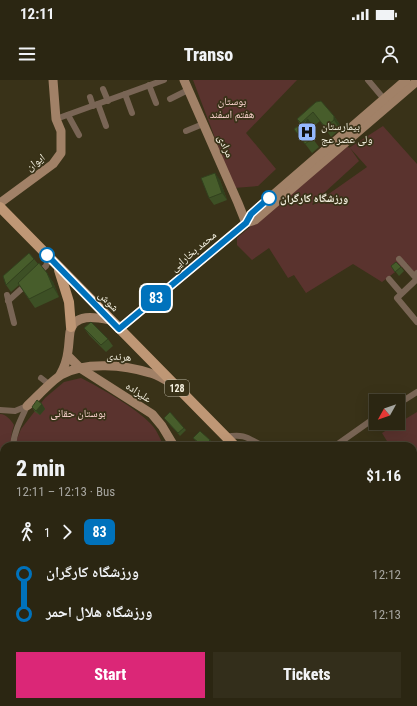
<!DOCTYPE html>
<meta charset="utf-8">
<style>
:root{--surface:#2b2612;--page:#332e1b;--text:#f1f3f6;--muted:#a6a59f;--line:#474332;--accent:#db2777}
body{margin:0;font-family:"Roboto Condensed","Noto Naskh Arabic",sans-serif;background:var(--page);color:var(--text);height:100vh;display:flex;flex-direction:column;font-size:15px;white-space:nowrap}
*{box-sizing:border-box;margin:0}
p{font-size:13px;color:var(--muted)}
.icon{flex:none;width:22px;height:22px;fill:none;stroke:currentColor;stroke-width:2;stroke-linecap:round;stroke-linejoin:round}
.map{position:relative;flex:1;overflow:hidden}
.sheet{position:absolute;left:0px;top:362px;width:417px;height:264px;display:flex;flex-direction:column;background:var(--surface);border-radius:12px 12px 0 0;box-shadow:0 4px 16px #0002,0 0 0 1px var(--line)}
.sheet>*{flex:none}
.badge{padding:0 8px;border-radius:6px;font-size:14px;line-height:26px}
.needle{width:26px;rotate:230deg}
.buttons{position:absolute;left:369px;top:314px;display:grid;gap:8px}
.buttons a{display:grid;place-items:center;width:36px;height:36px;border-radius:0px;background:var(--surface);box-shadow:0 4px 16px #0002,0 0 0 1px var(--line);font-size:20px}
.map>.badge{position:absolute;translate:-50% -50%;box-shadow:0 0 0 2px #fff}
.legs{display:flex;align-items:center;gap:6px;height:44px;padding:0 16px;font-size:13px}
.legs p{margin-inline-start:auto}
.head{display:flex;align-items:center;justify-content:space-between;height:68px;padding:0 16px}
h1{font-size:22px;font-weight:800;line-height:30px}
.action{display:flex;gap:8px;margin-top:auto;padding:8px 16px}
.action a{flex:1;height:46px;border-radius:0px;background:var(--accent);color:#fff;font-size:16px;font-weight:800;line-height:46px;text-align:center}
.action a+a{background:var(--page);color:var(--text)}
ul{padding:0 16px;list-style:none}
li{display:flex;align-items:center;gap:14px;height:40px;font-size:15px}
li i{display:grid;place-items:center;width:6px;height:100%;margin:0 5px;background:currentColor}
li i::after{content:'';width:10px;height:10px;margin:-5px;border:3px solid;border-radius:50%;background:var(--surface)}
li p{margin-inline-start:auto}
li:first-child i{background:linear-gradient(#0000 50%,currentColor 0)}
li:last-child i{background:linear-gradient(currentColor 50%,#0000 0)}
.status{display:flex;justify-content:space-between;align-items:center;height:28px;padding:0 20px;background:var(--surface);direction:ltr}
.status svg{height:11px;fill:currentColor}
header{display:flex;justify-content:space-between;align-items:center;height:52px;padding:0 16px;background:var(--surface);font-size:18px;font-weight:800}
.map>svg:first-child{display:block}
.green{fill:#5a332e;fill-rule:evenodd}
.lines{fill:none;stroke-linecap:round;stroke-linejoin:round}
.street{stroke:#796555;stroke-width:6}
.secondary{stroke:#a18167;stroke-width:9}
.primary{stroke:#bf9775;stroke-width:10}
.wall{fill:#3d5025}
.shaded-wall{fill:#32411e}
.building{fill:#475d2b;stroke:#32411e}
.line-1-casing{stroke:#fff;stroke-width:9}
.line-1{stroke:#0072bc;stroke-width:6}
.stop-1-dot{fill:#fff;stroke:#0072bc;stroke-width:2}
.labels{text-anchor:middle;stroke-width:3.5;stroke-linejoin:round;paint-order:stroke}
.shield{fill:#393218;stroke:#bdb8a5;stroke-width:1}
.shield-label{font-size:10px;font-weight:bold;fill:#f6f2e2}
.park-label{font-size:11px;fill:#fcd5d0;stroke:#393218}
.poi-label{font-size:11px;fill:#f6f2e2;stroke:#393218;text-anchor:start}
.street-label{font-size:11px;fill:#f6f2e2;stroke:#393218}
.stop-label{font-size:11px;font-weight:bold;fill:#f6f2e2;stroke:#393218;text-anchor:start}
</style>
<div class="status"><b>12:11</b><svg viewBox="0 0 49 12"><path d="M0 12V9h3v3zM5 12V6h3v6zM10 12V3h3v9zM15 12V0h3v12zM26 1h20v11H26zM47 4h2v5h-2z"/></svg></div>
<header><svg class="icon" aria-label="menu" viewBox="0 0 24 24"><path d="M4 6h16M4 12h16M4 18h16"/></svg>Transo<svg class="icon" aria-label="person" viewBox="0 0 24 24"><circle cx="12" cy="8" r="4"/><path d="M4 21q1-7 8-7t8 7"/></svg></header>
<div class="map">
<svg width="417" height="626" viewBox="0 0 417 626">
<rect width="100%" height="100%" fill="#393218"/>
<g class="green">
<polygon points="193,0 297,0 246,53 276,89 258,106 234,108"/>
<path d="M383 46 417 84V190L414 193 407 183 382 202 353 184 306 213 294 195 288 198 269 168 252 180 237 165V158L347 65 349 68ZM350 68 367 87 313 125 312 124 359 81Z"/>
<path d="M81 298C101 308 136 328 151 344 157 350 160 359 164 366H14L21 349 45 318 64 302Z"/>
<polygon points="417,332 417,402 413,404 413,366 390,366 382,353"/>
<path d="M0 334C6 334 11 340 14 345L12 352 10 366H4V433L0 475Z"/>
<polygon points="4,478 4,555 0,551 0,512"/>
<polygon points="31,622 206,622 204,626 41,626"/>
</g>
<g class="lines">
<g class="street">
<polyline points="368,0 384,19"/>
<polyline points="149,5 156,23"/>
<polyline points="103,9 108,21"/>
<polyline points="125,14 132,33"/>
<polyline points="90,17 93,26"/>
<polyline points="170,19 188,10"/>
<polyline points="98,24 106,46"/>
<polyline points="68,35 79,55"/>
<polyline points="56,39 164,0"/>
<polyline points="186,51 203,44"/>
<polyline points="399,179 415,197"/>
<polyline points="417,193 415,195 417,199 397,218 417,242"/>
<polyline points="37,194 46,186 49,178"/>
<polyline points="389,199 401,213"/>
<polyline points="7,215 14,243"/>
<polyline points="8,221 28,203"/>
<polyline points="41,298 50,305"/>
<polyline points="398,324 417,312"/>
<polyline points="0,330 15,331 27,326"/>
<path d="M226 357C243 353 248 358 263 366"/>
<path d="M13 366C14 352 21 339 27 326"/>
<polyline points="335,366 376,337"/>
<polyline points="2,489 4,463"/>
<polyline points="413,496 417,500"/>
<polyline points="275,622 276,626"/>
<polyline points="287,622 288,626"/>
<polyline points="317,622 319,626"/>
<polyline points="345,622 345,623"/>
<polyline points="214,626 216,622"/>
<polyline points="245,626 262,622"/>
<polyline points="369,626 376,622"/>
</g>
<g class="secondary">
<polyline points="184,0 238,123 246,143"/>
<polyline points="0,123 53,84 61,73 61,51 56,39 53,0"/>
<polyline points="246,143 255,140 417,1"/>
<polyline points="119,249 246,143 251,134 406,0"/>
<polyline points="68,276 80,288 152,334 162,346 174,366"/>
<path d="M60 295C64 288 67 280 68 271 69 265 69 259 70 252 74 233 95 237 110 240"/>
<path d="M27 326C36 318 51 301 61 295 85 281 125 285 150 293 158 295 165 300 172 303"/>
<polyline points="413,457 417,454"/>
<polyline points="0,555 4,560"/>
<polyline points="0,566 3,626"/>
<polyline points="413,618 417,621"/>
<polyline points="12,626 20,624"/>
</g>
<g class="primary">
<polyline points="0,127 235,366"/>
<polyline points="59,190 69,222 71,247"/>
<polyline points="413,551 417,556"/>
</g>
</g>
<g class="wall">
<polygon points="316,22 334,36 340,45 340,49 331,57 320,41 314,46 315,48 310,55 319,67 312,73 294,49 300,44 297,39"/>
<polygon points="220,100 227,120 214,125 209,118"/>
<polygon points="34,179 38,184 53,202 59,217 35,228 19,205 11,212 6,205"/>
<polygon points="391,186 401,187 404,191 399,196"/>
<polygon points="84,248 108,259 113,266 106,272 89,255"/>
<polygon points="42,324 45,329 40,335 35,332 32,327"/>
<polygon points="164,338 184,348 186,350 180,356"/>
<polygon points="193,358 210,360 213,364 212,366 201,366"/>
</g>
<g class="shaded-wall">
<polygon points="334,36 340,45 340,49 334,40"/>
<polygon points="308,39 315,48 310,56 303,47"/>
<polygon points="215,93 220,100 227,120 222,113"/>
<polygon points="47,193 53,202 59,217 53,207"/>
<polygon points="42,324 45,329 40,335 36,331"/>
<polygon points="210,360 213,364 212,366 204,366"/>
</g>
<g class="building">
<polygon points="321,21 334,36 334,40 325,47 313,32 301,43 297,39 316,22"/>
<polygon points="308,39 303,47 313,58 305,64 294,49"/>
<polygon points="215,93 222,113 209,118 201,98"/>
<polygon points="29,173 34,179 6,205 3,196"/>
<polygon points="396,182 401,187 395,192 391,186"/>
<polygon points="39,183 47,193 53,207 29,219 18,203"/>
<polygon points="91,242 108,259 101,265 84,248"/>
<polygon points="37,320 42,324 36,331 32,327"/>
<polygon points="170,332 184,348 178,353 164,338"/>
<polygon points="200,351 210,360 204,366 203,366 193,358"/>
</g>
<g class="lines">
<defs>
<polyline id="line-1" points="47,175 119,249 246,143 251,134 269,118"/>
</defs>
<use href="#line-1" class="line-1-casing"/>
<use href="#line-1" class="line-1"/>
</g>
<defs>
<symbol id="hospital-square" viewBox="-11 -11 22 22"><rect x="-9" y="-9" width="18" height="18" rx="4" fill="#94b7fd" stroke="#393218"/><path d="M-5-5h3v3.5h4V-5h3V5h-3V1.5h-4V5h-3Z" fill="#111"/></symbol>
</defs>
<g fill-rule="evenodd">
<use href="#hospital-square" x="296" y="41" width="22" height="22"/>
</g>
<g class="stop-1-dot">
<circle cx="269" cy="118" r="7"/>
<circle cx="47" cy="175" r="7"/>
</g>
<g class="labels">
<rect class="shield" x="165" y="300" width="24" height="16" rx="3"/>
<g class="shield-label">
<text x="177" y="312">128</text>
</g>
<g class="park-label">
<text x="232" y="25">بوستان<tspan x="232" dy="13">هفتم اسفند</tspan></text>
<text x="78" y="337">بوستان حقانی</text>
</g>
<g class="poi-label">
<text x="321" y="50">بیمارستان<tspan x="321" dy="13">ولی عصر عج</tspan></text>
</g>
<g class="street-label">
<text transform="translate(226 66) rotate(66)" y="4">مرادی</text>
<text transform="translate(35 82) rotate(-37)" y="4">ایوان</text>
<text transform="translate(193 171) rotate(-40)" y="4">محمد بخارایی</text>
<text transform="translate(109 221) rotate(45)" y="4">شوش</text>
<text transform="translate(119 276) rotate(5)" y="4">هرندی</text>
<text transform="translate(139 312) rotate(33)" y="4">علیزاده</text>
</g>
<g class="stop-label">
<text x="280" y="122">ورزشگاه کارگران</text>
</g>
</g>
</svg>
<div class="buttons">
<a><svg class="needle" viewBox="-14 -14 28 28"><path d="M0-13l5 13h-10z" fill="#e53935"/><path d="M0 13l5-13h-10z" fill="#a6a59f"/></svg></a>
</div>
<b class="badge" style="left:156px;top:218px;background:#0072bc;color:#fff">83</b>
<section class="sheet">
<div class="head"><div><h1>2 min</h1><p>12:11 – 12:13 · Bus</p></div><b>$1.16</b></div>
<div class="legs"><svg class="icon" aria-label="walk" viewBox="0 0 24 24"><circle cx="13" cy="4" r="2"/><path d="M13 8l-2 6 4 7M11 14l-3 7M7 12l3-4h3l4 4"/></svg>1<svg class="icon" aria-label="forward" viewBox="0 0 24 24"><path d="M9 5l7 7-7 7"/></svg><b class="badge" style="background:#0072bc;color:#fff">83</b></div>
<ul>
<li><i style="color:#0072bc"></i><b>ورزشگاه کارگران</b><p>12:12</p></li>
<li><i style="color:#0072bc"></i><b>ورزشگاه هلال احمر</b><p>12:13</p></li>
</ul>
<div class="action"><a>Start</a><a>Tickets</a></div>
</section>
</div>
